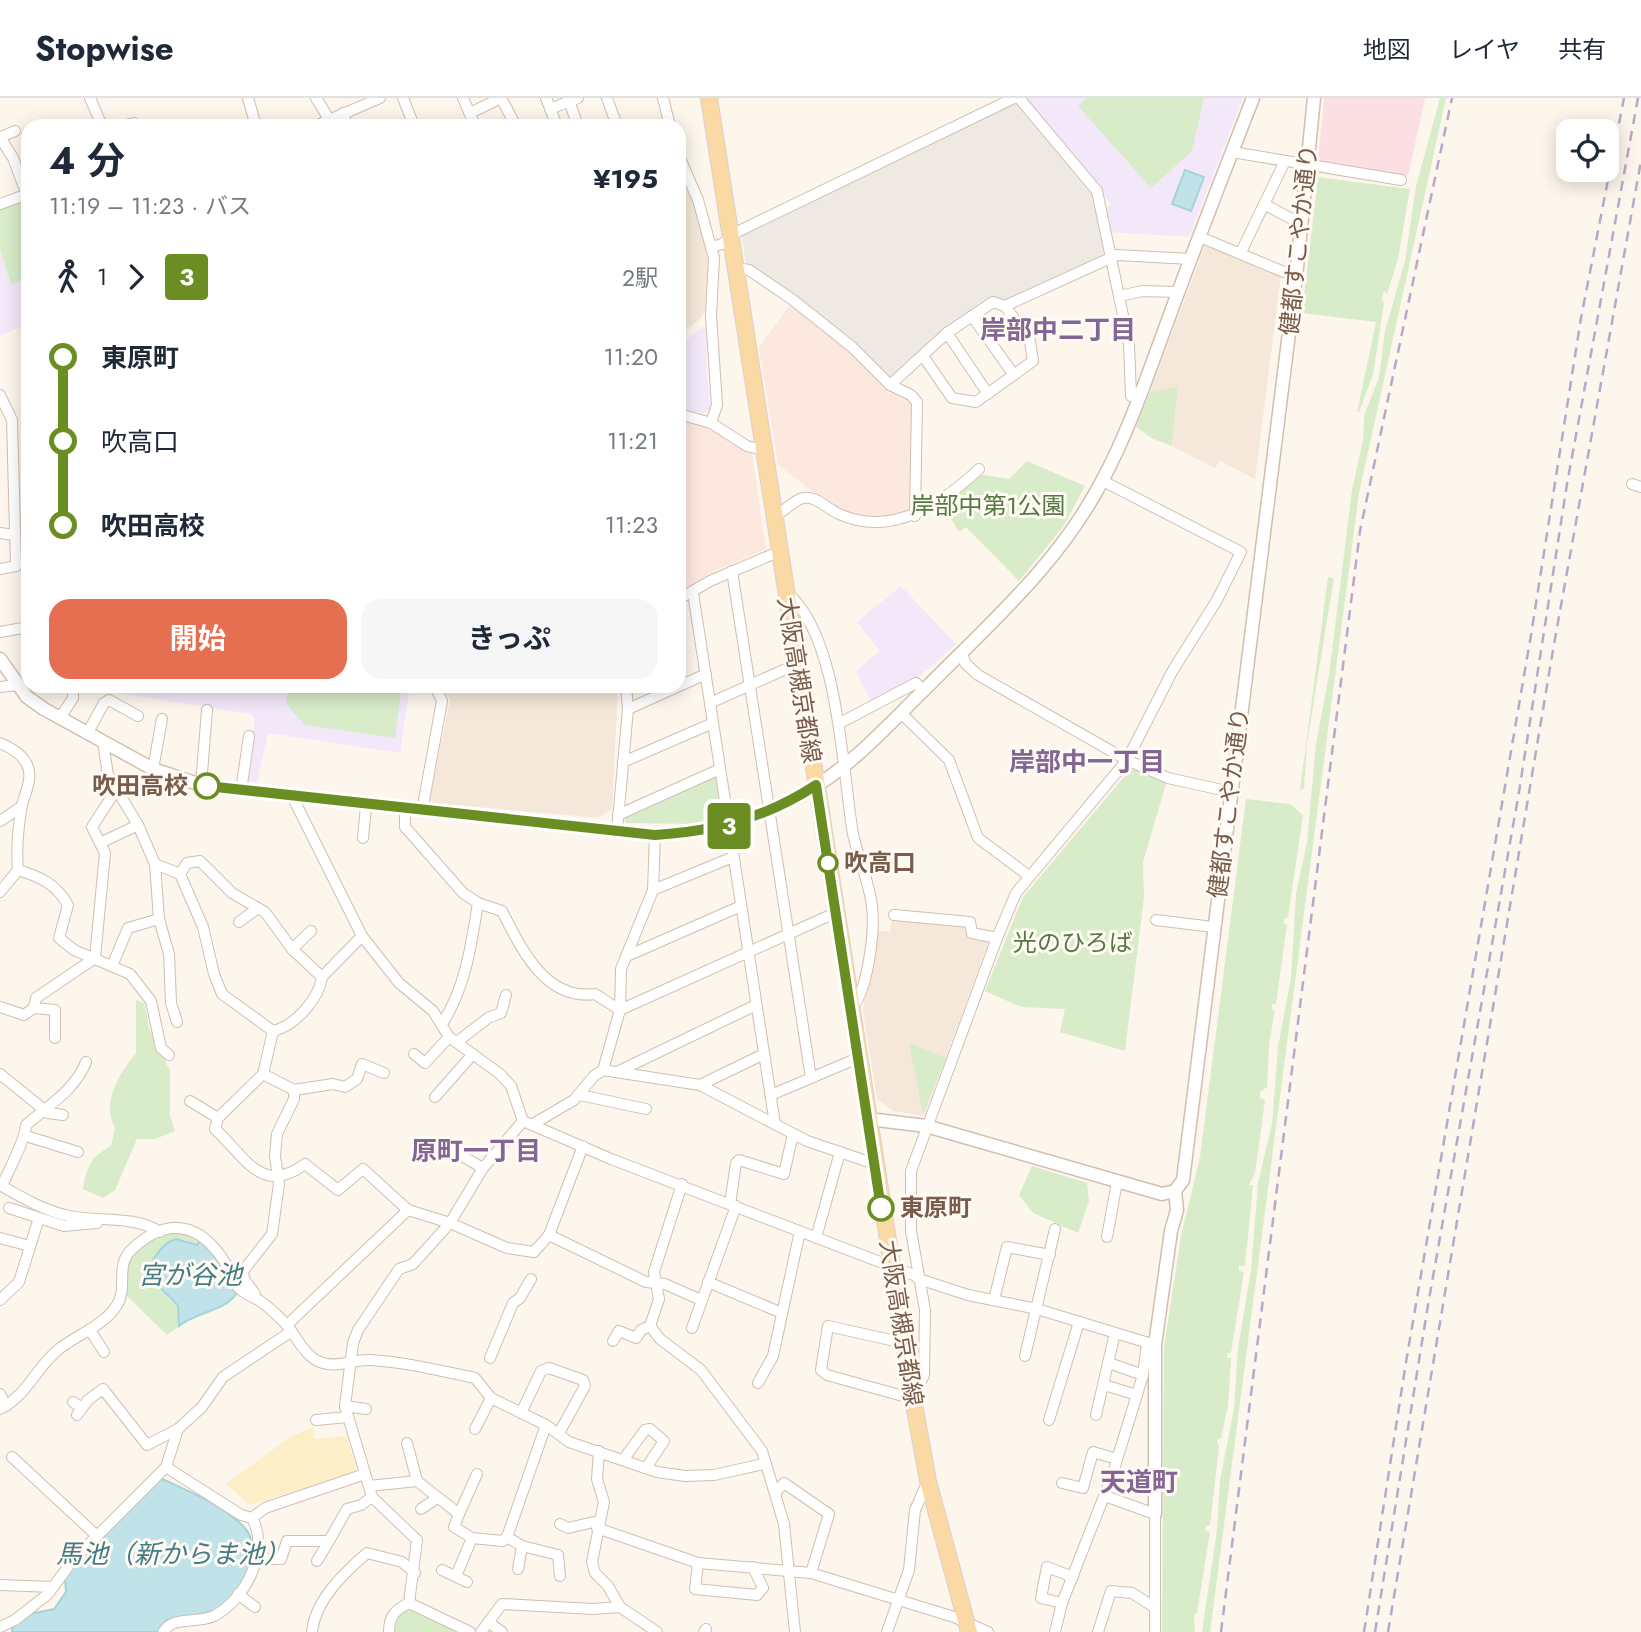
<!DOCTYPE html>
<html lang="ja">
<meta charset="utf-8">
<style>
:root{--surface:#fff;--page:#f6f6f7;--text:#1f2937;--muted:#747a83;--line:#e0e1e3;--accent:#e76f51}
body{margin:0;font-family:Jost,"Noto Sans JP",sans-serif;background:var(--page);color:var(--text);height:100vh;display:flex;flex-direction:column;font-size:26px;white-space:nowrap}
*{box-sizing:border-box;margin:0}
p{font-size:23px;color:var(--muted)}
.icon{flex:none;width:38px;height:38px;fill:none;stroke:currentColor;stroke-width:2;stroke-linecap:round;stroke-linejoin:round}
.map{position:relative;flex:1;overflow:hidden}
.side{position:absolute;left:21px;top:21px;width:665px;height:574px;display:flex;flex-direction:column;background:var(--surface);border-radius:21px;box-shadow:0 4px 18px #0003}
.side>*{flex:none}
.badge{padding:0 14px;border-radius:5px;font-size:24px;line-height:46px}
.controls{position:absolute;left:1556px;top:21px;display:grid;gap:14px}
.controls a{display:grid;place-items:center;width:63px;height:63px;border-radius:14px;background:var(--surface);box-shadow:0 4px 18px #0003;font-size:35px}
.map>.badge{position:absolute;translate:-50% -50%;box-shadow:0 0 0 4px #fff}
.legs{display:flex;align-items:center;gap:10px;height:77px;padding:0 28px;font-size:23px}
.legs p{margin-inline-start:auto}
.summary{display:flex;align-items:center;justify-content:space-between;height:119px;padding:0 28px}
h1{font-size:38px;font-weight:700;line-height:52px}
.cta{display:flex;gap:14px;margin-top:auto;padding:14px 28px}
.cta a{flex:1;height:80px;border-radius:21px;background:var(--accent);color:#fff;font-size:28px;font-weight:700;line-height:80px;text-align:center}
.cta a+a{background:var(--page);color:var(--text)}
ul{padding:0 28px;list-style:none}
li{display:flex;align-items:center;gap:24px;height:84px;font-size:26px}
li i{display:grid;place-items:center;width:10px;height:100%;margin:0 9px;background:currentColor}
li i::after{content:'';width:18px;height:18px;margin:-9px;border:5px solid;border-radius:50%;background:var(--surface)}
li p{margin-inline-start:auto}
li:first-child i{background:linear-gradient(#0000 50%,currentColor 0)}
li:last-child i{background:linear-gradient(currentColor 50%,#0000 0)}
header{display:flex;align-items:center;gap:42px;box-sizing:border-box;height:98px;padding:0 35px;background:var(--surface);border-bottom:2px solid var(--line)}
header strong{font-size:33px}
nav{display:flex;gap:38px;margin-inline-start:auto;font-size:24px}
.map>svg:first-child{display:block}
.residential{fill:#f5e8da}
.commercial{fill:#fde8e0}
.industrial{fill:#efe9e4}
.education{fill:#f3e8fa}
.medical{fill:#fbdfe3}
.green{fill:#d8ecc9}
.sand{fill:#fcefc7}
.water{fill:#bfe3e8;stroke:#a5d3da;stroke-width:2}
.lines{fill:none;stroke-linecap:round;stroke-linejoin:round}
.minor-casing{stroke:#d1beb0;stroke-width:12}
.tertiary-casing{stroke:#d1beb0;stroke-width:15}
.primary-casing{stroke:#dad1cd;stroke-width:18}
.minor{stroke:#fff;stroke-width:10}
.tertiary{stroke:#fff;stroke-width:12}
.primary{stroke:#fbd9a5;stroke-width:16}
.rail{stroke:#b9a8c9;stroke-width:2.5;stroke-dasharray:10 7;stroke-linecap:butt}
.line-1-casing{stroke:#fff;stroke-width:16}
.line-1{stroke:#6b8e23;stroke-width:10}
.stop-1-dot{fill:#fff;stroke:#6b8e23;stroke-width:3.5}
.labels{text-anchor:middle;stroke-width:6;stroke-linejoin:round;paint-order:stroke}
.street-label{font-size:24px;fill:#7a5c4d;stroke:#fffaf3}
.park-label{font-size:24px;fill:#537a41;stroke:#fffaf3}
.stop-label{font-size:24px;font-weight:bold;fill:#7a5c4d;stroke:#fffaf3;text-anchor:start}
.neighbourhood-label{font-size:26px;font-weight:bold;fill:#846695;stroke:#fffaf3}
.water-label{font-size:26px;font-style:italic;fill:#437c86;stroke:#fffaf3}
</style>
<header>
<strong>Stopwise</strong>
<nav><a>地図</a><a>レイヤ</a><a>共有</a></nav>
</header>
<div class="map">
<svg width="1641" height="1534" viewBox="0 0 1641 1534">
<rect width="100%" height="100%" fill="#fdf6ec"/>
<g class="residential">
<polygon points="682,81 698,117 710,167 710,206 699,222 679,237 679,82"/>
<polygon points="1206,145 1281,178 1255,381 1220,363 1215,370 1172,348 1178,290 1150,294"/>
<polygon points="442,588 618,588 612,711 599,720 433,705 430,701 450,602"/>
<polygon points="892,818 967,827 989,843 924,1018 893,1013 877,1001 863,914 875,832 890,834"/>
</g>
<g class="commercial">
<polygon points="791,205 851,253 881,285 895,295 910,300 914,306 910,417 865,421 838,413 778,367 759,250"/>
<polygon points="679,319 704,326 752,355 766,451 710,475 682,493 679,471"/>
</g>
<polygon class="industrial" points="1016,5 1021,6 1091,90 1105,159 1005,205 992,200 893,281 887,282 746,167 742,138"/>
<g class="education">
<polygon points="1022,0 1243,0 1189,139 1108,134 1107,110 1111,106"/>
<polygon points="0,151 11,187 28,180 28,226 0,238"/>
<polygon points="703,229 707,230 706,269 711,311 701,316 679,309 679,247"/>
<polygon points="901,488 956,546 919,579 872,605 856,573 880,553 857,524"/>
<polygon points="124,588 410,588 400,655 268,635 257,684 246,683 255,622 251,616 123,596"/>
</g>
<polygon class="medical" points="1324,0 1425,0 1408,78 1318,63"/>
<g class="green">
<polygon points="1087,0 1204,0 1192,53 1151,90 1078,8"/>
<polygon points="1440,0 1446,0 1359,395 1210,1534 1202,1534 1217,1432 1220,1383 1234,1310 1238,1250 1251,1172 1258,1085 1272,1026 1278,949 1291,879 1296,796 1307,744 1316,646 1329,577 1352,392 1363,342 1364,318 1379,279 1385,233 1405,163 1416,88"/>
<polygon points="1318,79 1410,91 1398,161 1387,196 1384,193 1382,201 1384,205 1373,277 1359,314 1357,314 1376,224 1302,215"/>
<polygon points="28,100 28,180 11,187 0,151 0,109"/>
<polygon points="1178,289 1172,348 1153,341 1136,329 1150,294"/>
<polygon points="1027,363 1085,388 1063,429 1019,483 966,429 959,434 943,407 977,376 1009,381"/>
<polygon points="1328,479 1334,480 1307,645 1304,690 1300,692"/>
<polygon points="289,588 402,588 395,640 305,627 286,606"/>
<polygon points="1135,671 1166,686 1143,764 1144,799 1125,953 1060,934 1065,911 1021,909 985,893 1023,799 1129,673"/>
<polygon points="713,678 716,680 722,720 695,726 625,725 625,718"/>
<polygon points="1246,701 1290,706 1303,717 1288,819 1284,821 1284,826 1287,827 1276,906 1272,906 1272,911 1275,913 1269,946 1267,989 1260,994 1260,1000 1265,1002 1255,1075 1249,1087 1253,1087 1245,1168 1239,1168 1239,1173 1244,1174 1231,1255 1228,1255 1227,1260 1231,1260 1228,1308 1221,1340 1217,1342 1219,1349 1210,1427 1206,1428 1205,1433 1210,1434 1197,1515 1194,1516 1195,1534 1162,1534 1164,1249 1181,1138 1200,1059"/>
<path d="M136 902 144 905 149 930 170 973V1018L175 1033 155 1041H137L115 1092 103 1100 83 1091C86 1070 91 1058 111 1048L115 1030C101 1005 120 974 136 955Z"/>
<polygon points="909,945 946,960 923,1016"/>
<polygon points="1032,1068 1087,1085 1089,1103 1078,1135 1033,1115 1019,1097"/>
<path d="M172 1132 201 1141 197 1148 182 1141 174 1202 180 1217 179 1228 167 1237 125 1196C128 1151 133 1153 172 1132Z"/>
<polygon points="409,1512 416,1513 461,1534 394,1534 400,1514"/>
</g>
<polygon class="sand" points="313,1329 315,1341 346,1338 356,1369 354,1374 250,1407 226,1386 290,1339"/>
<g class="water">
<polygon points="1185,72 1204,79 1191,113 1172,106"/>
<path d="M176 1141 197 1147 201 1141 224 1169 236 1196C224 1214 195 1214 179 1228L178 1208C167 1192 139 1181 155 1159 161 1150 166 1144 176 1141Z"/>
<path d="M160 1380C188 1393 223 1407 244 1429 266 1451 238 1501 215 1512 201 1518 182 1519 167 1522L158 1534H12L13 1528 30 1516 54 1511 66 1494 65 1480 80 1461Z"/>
</g>
<g class="lines">
<defs>
<g id="minor">
<polyline points="90,0 102,28"/>
<polyline points="248,0 256,28"/>
<polyline points="316,0 329,21"/>
<polyline points="403,0 414,28"/>
<polyline points="463,0 475,28"/>
<polyline points="546,0 557,28"/>
<polyline points="568,0 578,28"/>
<polyline points="607,0 617,28"/>
<polyline points="663,0 670,28"/>
<polyline points="1019,0 1097,93 1129,246 1131,298 1140,293"/>
<polyline points="550,11 578,0"/>
<polyline points="343,15 347,28"/>
<polyline points="470,15 501,0 516,28"/>
<polyline points="121,28 134,25"/>
<polyline points="315,28 380,0"/>
<polyline points="0,39 13,60 27,97"/>
<polyline points="1,39 15,33"/>
<polyline points="1232,54 1401,82"/>
<polyline points="679,58 698,102 714,160 711,217 717,307 711,325"/>
<polyline points="0,106 28,96"/>
<polyline points="1264,106 1301,126"/>
<polyline points="1200,139 1296,179"/>
<polyline points="712,149 722,146 739,133 1014,0"/>
<polyline points="1241,154 1284,65"/>
<polyline points="735,170 749,172 793,202 852,249 890,287 911,297 917,304 915,418"/>
<polyline points="1120,198 1142,193 1178,194"/>
<polyline points="972,218 1014,277"/>
<polyline points="947,235 988,296"/>
<polyline points="923,258 952,300 976,304 1033,263 1030,243 1005,208"/>
<polyline points="890,287 947,235 993,204 1005,208 1117,157 1191,161"/>
<polyline points="0,297 12,322 16,468 0,471"/>
<polyline points="679,316 711,325 747,348 763,352"/>
<polyline points="1632,386 1641,389"/>
<path d="M774 419C783 414 791 405 800 401 814 395 827 411 839 416 891 440 942 406 979 371"/>
<polyline points="0,435 14,437"/>
<polyline points="732,473 811,980"/>
<path d="M786 494C839 536 842 672 853 736 858 760 869 783 872 808 875 833 868 892 852 910"/>
<polyline points="693,495 775,1026"/>
<polyline points="679,501 710,483 778,454"/>
<polyline points="0,534 28,529"/>
<polyline points="962,554 965,565 978,577 1127,662 1168,680 1231,694"/>
<polyline points="0,589 17,587"/>
<polyline points="710,605 797,566"/>
<polyline points="628,611 706,576"/>
<polyline points="901,615 949,662 978,740 1029,778"/>
<polyline points="60,620 73,600 73,588"/>
<polyline points="840,625 916,585 923,592"/>
<polyline points="87,636 104,605 109,602 138,618"/>
<polyline points="103,644 108,677 138,727 155,766 159,821 169,856 171,905 177,924"/>
<path d="M0 645C12 650 24 657 28 669 33 683 23 698 21 712 18 732 16 751 18 772L0 794"/>
<polyline points="623,664 713,625"/>
<polyline points="153,671 162,621"/>
<polyline points="201,687 207,612"/>
<polyline points="241,693 249,638"/>
<polyline points="293,700 362,838 399,885 433,913 449,939 500,976 511,988 523,1023 611,1061 914,1177 919,1181 968,1197 1037,1211 1155,1247"/>
<path d="M405 712V729L463 795 478 805 502 813C521 850 545 903 595 896L620 912 835 815"/>
<polyline points="422,713 442,603 435,588"/>
<polyline points="618,717 720,671"/>
<polyline points="0,723 21,709"/>
<polyline points="617,733 628,611 626,588"/>
<polyline points="363,740 366,708"/>
<polyline points="100,745 138,727"/>
<path d="M155 766 180 776 203 829 214 876 222 896 273 933C295 928 319 901 322 879L292 851 265 814 232 795 200 763 187 765 180 776"/>
<path d="M18 772C41 779 56 786 68 807L59 840 74 852 130 876 151 903 161 950 169 957"/>
<polyline points="653,792 733,759"/>
<polyline points="894,817 970,824 972,835 997,840"/>
<polyline points="1156,822 1213,829"/>
<polyline points="239,824 258,810"/>
<polyline points="292,851 311,833"/>
<polyline points="627,858 741,808"/>
<polyline points="112,868 128,830 159,821"/>
<polyline points="322,879 362,838"/>
<polyline points="0,909 24,917 34,910 55,912 55,940"/>
<polyline points="34,910 36,900 95,860 105,755 92,729 116,692"/>
<path d="M442 926C466 888 471 848 478 805"/>
<path d="M273 933 263 976 218 1020 215 1031C246 1060 262 1098 305 1066L338 1092 363 1071 408 1112 450 1125 507 1150 534 1154 549 1137 646 1184 665 1186 701 1202"/>
<polyline points="457,944 488,920 501,915 506,897"/>
<polyline points="414,956 425,965 449,939"/>
<polyline points="603,972 700,987 807,1043 875,1066"/>
<polyline points="617,974 756,907"/>
<polyline points="0,976 48,1015 63,1017"/>
<polyline points="263,976 294,992 333,986 345,989 357,981 362,966 384,975"/>
<polyline points="700,987 764,956"/>
<polyline points="580,997 646,1011"/>
<polyline points="771,997 858,960"/>
<polyline points="435,999 473,956"/>
<polyline points="190,1003 218,1020"/>
<polyline points="533,1026 574,1002 594,978 603,972 620,912 621,871 653,792 655,737"/>
<polyline points="26,1038 78,1054"/>
<polyline points="453,1053 483,1070"/>
<polyline points="682,1086 654,1174 659,1201 650,1228 660,1241 701,1272 762,1353 784,1426 795,1534"/>
<path d="M0 1087C21 1099 45 1113 69 1118 98 1124 134 1117 160 1134"/>
<path d="M2 1088C9 1071 25 1043 26 1027 48 1008 75 992 86 964"/>
<polyline points="730,1106 736,1065 739,1062 784,1076 793,1036"/>
<polyline points="9,1110 64,1128 97,1125"/>
<polyline points="549,1137 583,1048"/>
<polyline points="1107,1139 1117,1084"/>
<polyline points="0,1140 30,1148"/>
<polyline points="816,1140 840,1054"/>
<polyline points="708,1184 782,1215"/>
<polyline points="255,1196 244,1181 243,1173 272,1136 279,1086 275,1058 277,1036 294,1001 294,992"/>
<polyline points="0,1202 19,1184 39,1120"/>
<polyline points="994,1202 1007,1149 1050,1157"/>
<polyline points="287,1227 408,1112"/>
<polyline points="692,1230 736,1108"/>
<polyline points="90,1232 104,1254"/>
<polyline points="613,1243 619,1233 636,1240 641,1232 650,1228"/>
<path d="M904 1245 828 1228 821 1272 827 1277 903 1298C914 1294 919 1288 924 1277L925 1212 911 1133V1073L997 840 1016 795 1127 662 1173 572 1217 502 1241 454 1103 383"/>
<polyline points="1025,1258 1055,1131"/>
<polyline points="490,1260 513,1205 520,1200 531,1181"/>
<polyline points="1109,1265 1143,1277"/>
<polyline points="758,1285 773,1258 800,1133"/>
<polyline points="1104,1287 1137,1297"/>
<polyline points="0,1296 6,1308"/>
<polyline points="73,1304 82,1310"/>
<polyline points="345,1308 366,1311"/>
<path d="M0 1311C28 1297 36 1269 59 1251 78 1236 104 1228 117 1207 128 1190 115 1168 131 1152 167 1117 201 1125 226 1166 231 1173 233 1182 238 1189 243 1196 254 1199 260 1203 269 1209 277 1217 284 1224 296 1236 304 1260 323 1265 338 1270 355 1261 370 1262 406 1264 440 1273 475 1280L491 1300 546 1327 569 1344 657 1374 685 1378 714 1377 763 1366"/>
<polyline points="521,1315 541,1273 549,1270 583,1282 585,1288 559,1335"/>
<polyline points="77,1317 88,1302 103,1291 147,1347 178,1331"/>
<polyline points="1096,1317 1115,1235"/>
<polyline points="316,1322 348,1319"/>
<polyline points="1049,1322 1079,1224"/>
<polyline points="475,1331 491,1300"/>
<polyline points="407,1345 417,1383"/>
<polyline points="599,1353 597,1381 604,1404 592,1464 595,1475 608,1488 620,1509 657,1534"/>
<polyline points="12,1359 96,1437"/>
<polyline points="623,1362 645,1332 650,1331 664,1343 646,1370"/>
<polyline points="166,1369 241,1417 252,1420 265,1410 365,1376"/>
<polyline points="1062,1385 1083,1390 1093,1354 1117,1361"/>
<polyline points="369,1388 417,1383 459,1416 454,1429 472,1440 503,1443 507,1439 546,1327"/>
<polyline points="775,1395 784,1385 829,1416 811,1475"/>
<polyline points="1105,1398 1155,1416 1155,1534"/>
<polyline points="421,1411 437,1400"/>
<polyline points="459,1416 477,1376"/>
<polyline points="560,1426 568,1430 598,1423"/>
<polyline points="597,1430 698,1465 811,1475 954,1519 988,1534"/>
<polyline points="507,1439 522,1448 558,1457 560,1478"/>
<polyline points="257,1461 281,1461 287,1443 329,1443 347,1411 361,1407 372,1399"/>
<polyline points="317,1463 329,1443"/>
<polyline points="698,1465 695,1491 757,1497 763,1490 753,1469"/>
<polyline points="518,1471 522,1448"/>
<polyline points="442,1472 467,1484"/>
<polyline points="456,1478 472,1440"/>
<polyline points="0,1487 53,1489"/>
<polyline points="238,1496 255,1509"/>
<polyline points="409,1505 470,1534"/>
<polyline points="1062,1505 1041,1500 1047,1469 1073,1479"/>
<polyline points="488,1524 502,1534"/>
<polyline points="0,1529 15,1522 48,1496 73,1462 166,1369 178,1331 202,1309 223,1279 289,1235"/>
<path d="M163 1534C174 1517 197 1526 214 1518 246 1501 270 1453 252 1420"/>
<path d="M312 1534C315 1502 344 1475 367 1455L402 1464 415 1475"/>
<path d="M389 1534C389 1518 395 1512 409 1505L417 1442 372 1399 345 1308 353 1245 358 1232 399 1171 413 1166 450 1125 483 1070 523 1023"/>
<polyline points="481,1534 502,1506 593,1511 620,1509"/>
<polyline points="704,1534 706,1531"/>
<polyline points="887,1534 909,1472 915,1412 928,1383"/>
<polyline points="1055,1534 1062,1505 1112,1378 1143,1277 1147,1245"/>
<polyline points="1098,1534 1111,1493 1132,1495 1154,1509"/>
</g>
<g id="tertiary">
<path d="M0 561 27 599 44 611 153 671 201 687 655 737C710 734 757 722 806 694 852 668 887 628 925 591 989 526 1059 466 1102 383 1129 333 1148 276 1168 222 1195 148 1224 74 1253 0"/>
<polyline points="869,1021 926,1028 1162,1096 1175,1093 1183,1082 1296,179 1314,0"/>
<polyline points="1155,1416 1155,1247 1171,1133 1177,1112 1175,1093"/>
</g>
<polyline id="primary" points="709,0 912,1295 928,1383 969,1534"/>
</defs>
<use href="#minor" class="minor-casing"/>
<use href="#tertiary" class="tertiary-casing"/>
<use href="#primary" class="primary-casing"/>
<use href="#minor" class="minor"/>
<use href="#tertiary" class="tertiary"/>
<use href="#primary" class="primary"/>
<g class="rail">
<polyline points="1221,1534 1360,433 1452,0"/>
<polyline points="1364,1534 1406,1264 1531,537 1581,220 1624,0"/>
<polyline points="1375,1534 1428,1207 1519,694 1567,386 1638,0"/>
<polyline points="1388,1534 1553,552 1641,63"/>
</g>
</g>
<g class="lines">
<defs>
<path id="line-1" d="M207 688 655 737C712 734 768 719 816 687L881 1110"/>
</defs>
<use href="#line-1" class="line-1-casing"/>
<use href="#line-1" class="line-1"/>
</g>
<g class="stop-1-dot">
<circle cx="207" cy="688" r="12"/>
<circle cx="828" cy="765" r="9"/>
<circle cx="881" cy="1110" r="12"/>
</g>
<g class="labels">
<g class="street-label">
<text transform="translate(1299 142) rotate(-84)" y="8">健都すこやか通り</text>
<text transform="translate(799 582) rotate(81)" y="8">大阪高槻京都線</text>
<text transform="translate(1229 705) rotate(-83)" y="8">健都すこやか通り</text>
<text transform="translate(901 1225) rotate(81)" y="8">大阪高槻京都線</text>
</g>
<g class="park-label">
<text x="988" y="416">岸部中第1公園</text>
<text x="1073" y="853">光のひろば</text>
</g>
<g class="stop-label">
<text x="188" y="696" text-anchor="end">吹田高校</text>
<text x="844" y="773">吹高口</text>
<text x="900" y="1118">東原町</text>
</g>
<g class="neighbourhood-label">
<text x="1058" y="241">岸部中二丁目</text>
<text x="1087" y="673">岸部中一丁目</text>
<text x="476" y="1062">原町一丁目</text>
<text x="1139" y="1393">天道町</text>
</g>
<g class="water-label">
<text x="190" y="1186">宮が谷池</text>
<text x="173" y="1465">馬池（新からま池）</text>
</g>
</g>
</svg>
<div class="controls">
<a><svg class="icon" aria-label="locate" viewBox="0 0 24 24"><circle cx="12" cy="12" r="6"/><path d="M12 2v4M12 18v4M2 12h4M18 12h4"/></svg></a>
</div>
<b class="badge" style="left:729px;top:728px;background:#6b8e23;color:#fff">3</b>
<section class="side">
<div class="summary"><div><h1>4 分</h1><p>11:19 – 11:23 · バス</p></div><b>¥195</b></div>
<div class="legs"><svg class="icon" aria-label="walk" viewBox="0 0 24 24"><circle cx="13" cy="4" r="2"/><path d="M13 8l-2 6 4 7M11 14l-3 7M7 12l3-4h3l4 4"/></svg>1<svg class="icon" aria-label="forward" viewBox="0 0 24 24"><path d="M9 5l7 7-7 7"/></svg><b class="badge" style="background:#6b8e23;color:#fff">3</b><p>2駅</p></div>
<ul>
<li><i style="color:#6b8e23"></i><b>東原町</b><p>11:20</p></li>
<li><i style="color:#6b8e23"></i><span>吹高口</span><p>11:21</p></li>
<li><i style="color:#6b8e23"></i><b>吹田高校</b><p>11:23</p></li>
</ul>
<div class="cta"><a>開始</a><a>きっぷ</a></div>
</section>
</div>
